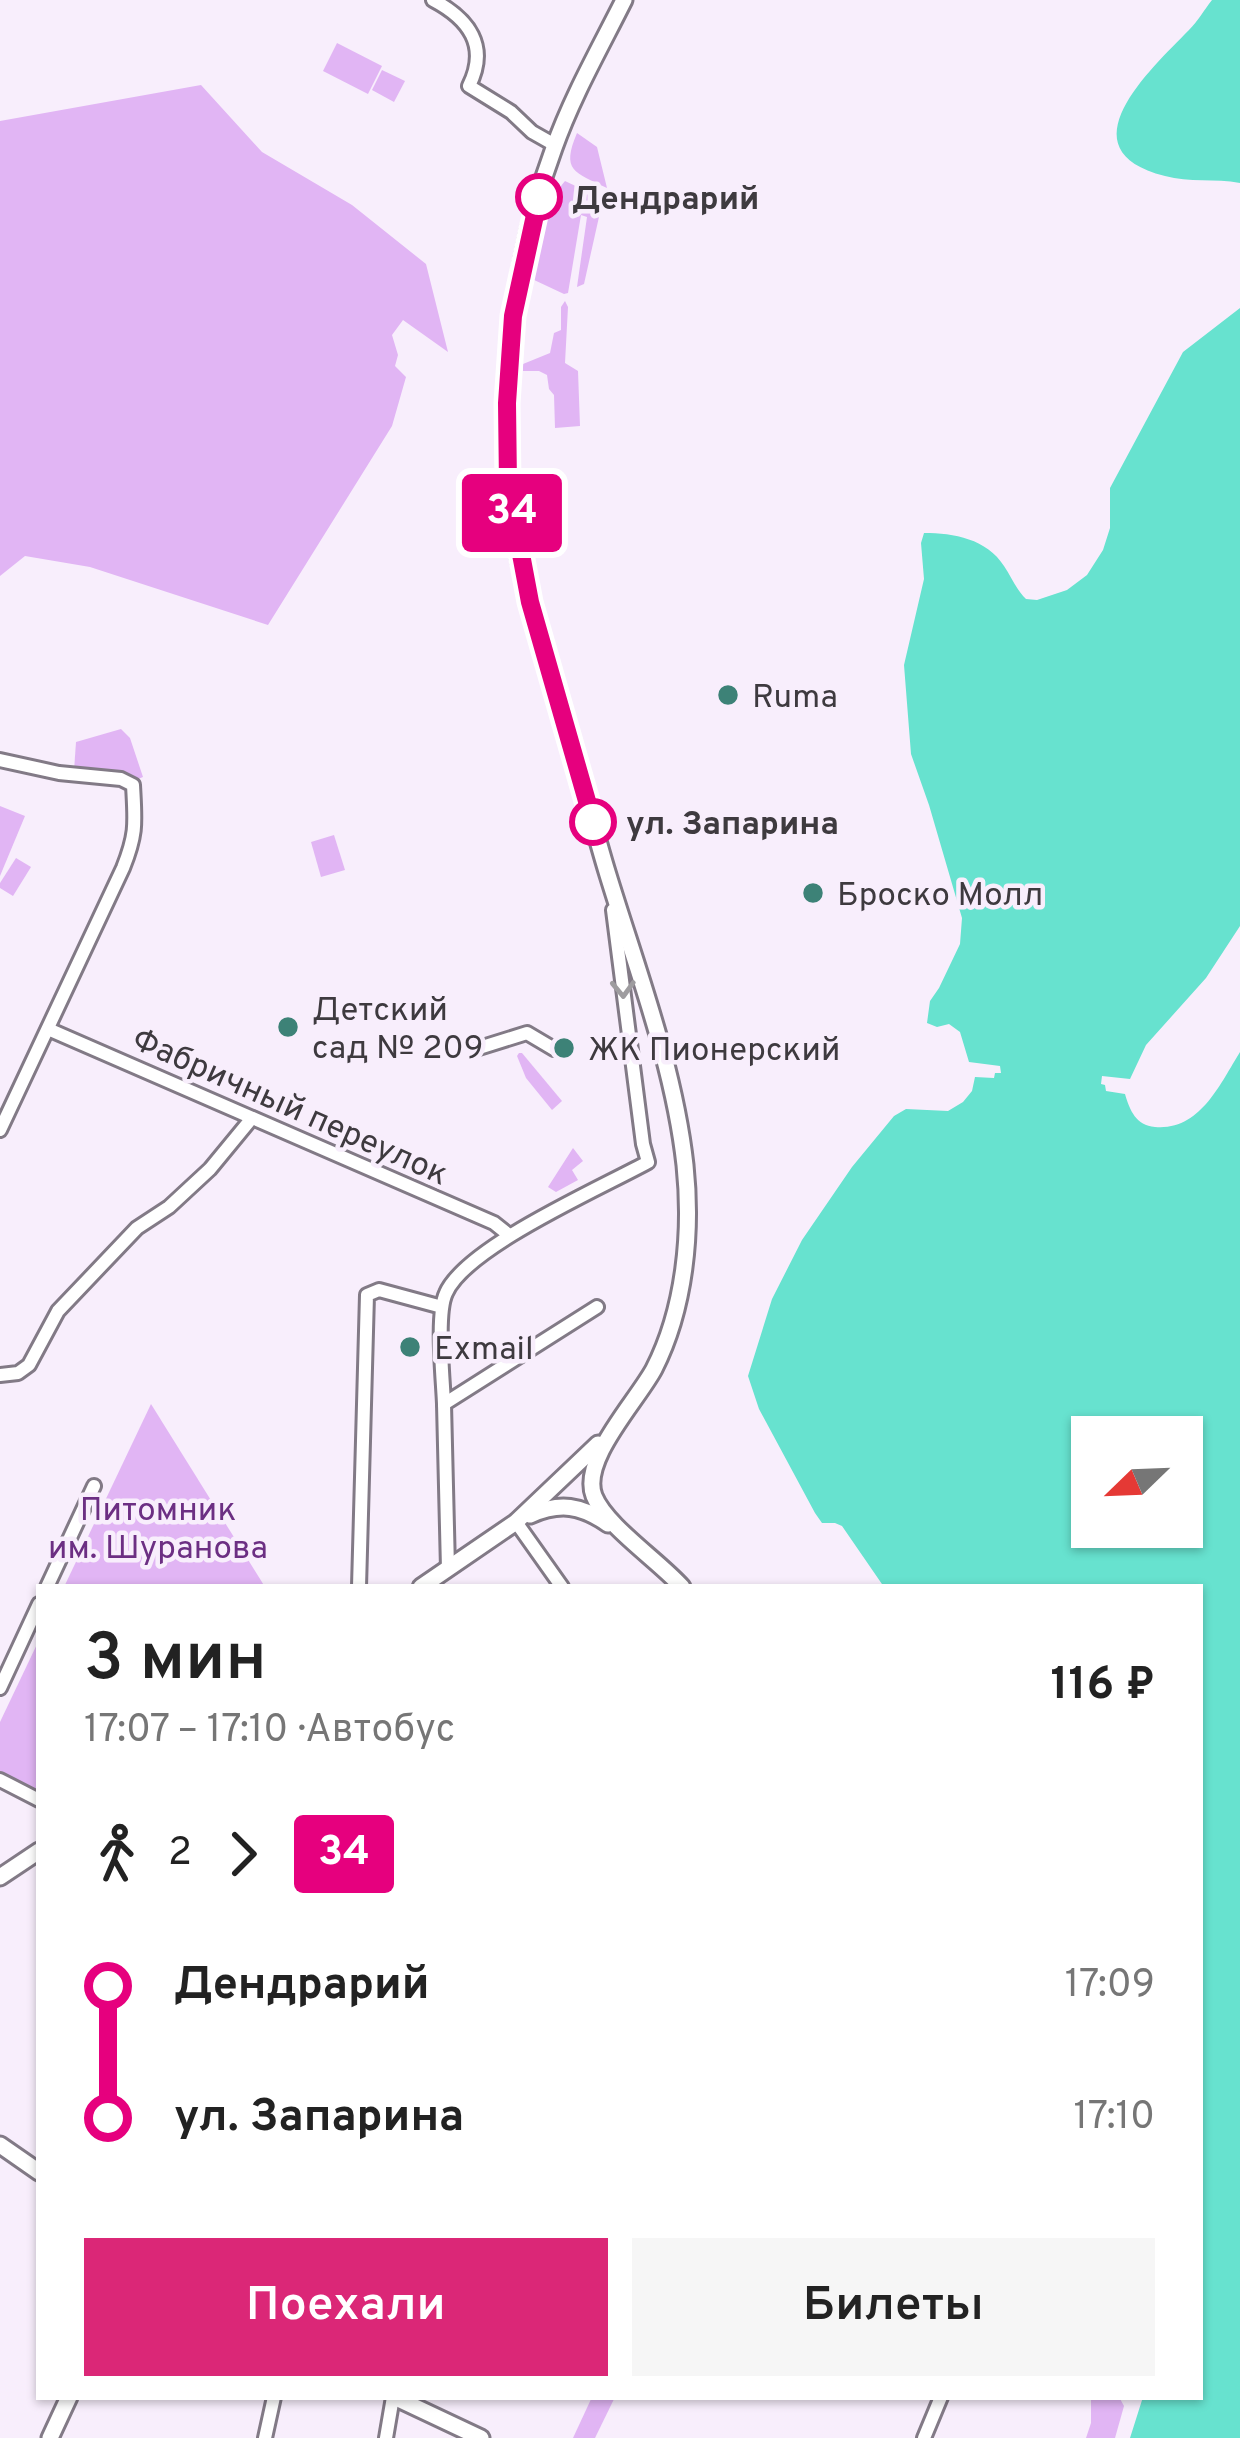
<!DOCTYPE html>
<html lang="ru">
<meta charset="utf-8">
<style>
:root{--surface:#fff;--page:#f6f6f6;--text:#222;--muted:#767676;--accent:#db2777}
body{margin:0;font-family:Overpass,sans-serif;background:var(--page);color:var(--text);height:100vh;display:flex;flex-direction:column;font-size:45px;white-space:nowrap}
*{box-sizing:border-box;margin:0}
p{font-size:39px;color:var(--muted)}
.icon{flex:none;width:66px;height:66px;fill:none;stroke:currentColor;stroke-width:2;stroke-linecap:round;stroke-linejoin:round}
.map{position:relative;flex:1;overflow:hidden}
.drawer{position:absolute;left:36px;top:1584px;width:1167px;height:816px;display:flex;flex-direction:column;background:var(--surface);border-radius:0px;box-shadow:0 3px 9px #0004}
.drawer>*{flex:none}
.badge{padding:0 24px;border-radius:9px;font-size:42px;line-height:78px}
.needle{width:78px;rotate:247deg}
.buttons{position:absolute;left:1071px;top:1416px;display:grid;gap:24px}
.buttons a{display:grid;place-items:center;width:132px;height:132px;border-radius:0px;background:var(--surface);box-shadow:0 3px 9px #0004;font-size:60px}
.map>.badge{position:absolute;translate:-50% -50%;box-shadow:0 0 0 6px #fff}
.legs{display:flex;align-items:center;gap:18px;height:132px;padding:0 48px;font-size:39px}
.legs p{margin-inline-start:auto}
.summary{display:flex;align-items:center;justify-content:space-between;height:204px;padding:0 48px}
h1{font-size:66px;font-weight:600;line-height:90px}
.cta{display:flex;gap:24px;margin-top:auto;padding:24px 48px}
.cta a{flex:1;height:138px;border-radius:0px;background:var(--accent);color:#fff;font-size:48px;font-weight:600;line-height:138px;text-align:center}
.cta a+a{background:var(--page);color:var(--text)}
ul{padding:0 48px;list-style:none}
li{display:flex;align-items:center;gap:42px;height:132px;font-size:45px}
li i{display:grid;place-items:center;width:18px;height:100%;margin:0 15px;background:currentColor}
li i::after{content:'';width:30px;height:30px;margin:-15px;border:9px solid;border-radius:50%;background:var(--surface)}
li p{margin-inline-start:auto}
li:first-child i{background:linear-gradient(#0000 50%,currentColor 0)}
li:last-child i{background:linear-gradient(currentColor 50%,#0000 0)}
.map>svg:first-child{display:block}
.green{fill:#e1b5f4}
.water{fill:#67e2cf;fill-rule:evenodd}
.lines{fill:none;stroke-linecap:round;stroke-linejoin:round}
.minor-casing{stroke:#827a86;stroke-width:18}
.major-casing{stroke:#827a86;stroke-width:21}
.minor{stroke:#fff;stroke-width:12}
.major{stroke:#fff;stroke-width:15}
.oneway{stroke:#9e9c9f}
.line-1-casing{stroke:#fff;stroke-width:27}
.line-1{stroke:#e6007e;stroke-width:18}
.stop-1-dot{fill:#fff;stroke:#e6007e;stroke-width:6}
.poi-dot{fill:#3d8277;stroke:#f8eefc;stroke-width:4.5}
.labels{text-anchor:middle;stroke-width:9;stroke-linejoin:round;paint-order:stroke}
.stop-label{font-size:33px;font-weight:bold;fill:#3e3a3f;stroke:#f8eefc;text-anchor:start}
.poi-label{font-size:33px;fill:#3e3a3f;stroke:#f8eefc;text-anchor:start}
.street-label{font-size:33px;fill:#3e3a3f;stroke:#f8eefc}
.park-label{font-size:33px;fill:#6c2f83;stroke:#f8eefc}
</style>
<div class="map">
<svg width="1240" height="2438" viewBox="0 0 1240 2438">
<rect width="100%" height="100%" fill="#f8eefc"/>
<g class="green">
<polygon points="337,43 382,66 368,94 323,71"/>
<polygon points="382,70 405,81 394,102 372,90"/>
<polygon points="201,85 262,152 352,205 426,264 448,352 403,320 392,335 398,355 395,366 406,377 392,426 268,625 90,567 25,556 0,576 0,121"/>
<path d="M577 133 597 147 607 188C574 172 561 171 577 133Z"/>
<path d="M565 181 603 199 584 284 577 287 587 217 581 215 568 293 564 294 532 279C540 248 543 206 565 181Z"/>
<polygon points="565,301 568,307 565,363 578,371 580,426 555,428 554,395 549,389 547,375 539,371 523,371 523,364 550,353 554,333 561,330 561,307"/>
<polygon points="121,729 130,738 143,777 128,783 74,771 76,742"/>
<polygon points="0,806 25,816 0,876"/>
<polygon points="334,835 345,870 321,877 311,842"/>
<polygon points="16,858 31,867 13,896 0,888 0,883"/>
<polygon points="519,1053 522,1053 562,1101 552,1110 526,1078 517,1056"/>
<polygon points="573,1148 583,1161 572,1170 578,1180 556,1192 548,1187"/>
<polygon points="151,1404 265,1587 64,1587"/>
<polygon points="39,1640 39,1792 0,1771 0,1722"/>
<polygon points="592,2397 615,2397 595,2438 573,2438"/>
<polygon points="1091,2397 1119,2397 1124,2406 1115,2438 1086,2438 1091,2423"/>
</g>
<g class="water">
<path d="M1212 0H1240V183C1215 178 1189 183 1165 176 1062 150 1150 70 1189 30 1198 21 1204 10 1212 0Z"/>
<path d="M1240 308V926L1206 978 1146 1045 1130 1079 1102 1076 1101 1084 1105 1085 1106 1091 1125 1094C1130 1111 1136 1125 1155 1127 1200 1131 1220 1084 1240 1052V2438H1130L1143 2397H1200V1587H884L842 1526 835 1523H822L815 1513 759 1409 748 1376 772 1299 802 1240 852 1167 894 1116 906 1109 948 1111 963 1102 972 1091 975 1077 994 1078 995 1073H1001L1000 1066 969 1062 960 1032 949 1024 937 1027 927 1023 930 1001 939 988 960 944 962 918 929 805 911 754 904 665 924 579 921 543 924 533C954 533 987 539 1004 566 1012 578 1016 589 1026 599L1037 600 1067 590 1087 575 1103 550 1110 528V488L1183 352ZM1182 1437V1527H1092V1437Z"/>
</g>
<g class="lines">
<defs>
<g id="minor">
<path d="M433 0C469 19 489 46 469 86L511 112 532 132 555 145"/>
<path d="M0 760 59 773 121 779 133 785C135 823 137 833 123 868L0 1130"/>
<polyline points="48,1029 494,1223 509,1235"/>
<polyline points="479,1048 527,1033 554,1049"/>
<polyline points="0,1375 18,1373 29,1365 58,1311 137,1228 169,1207 210,1169 252,1118"/>
<path d="M444 1404C443 1378 436 1314 446 1293 466 1247 601 1188 648 1162L643 1144 613 910"/>
<polyline points="516,1522 562,1587"/>
<polyline points="448,1569 444,1404 597,1307"/>
<polyline points="47,1587 94,1486"/>
<polyline points="359,1587 367,1295 379,1290 442,1307"/>
<polyline points="0,1688 39,1604"/>
<polyline points="0,1780 39,1800"/>
<polyline points="265,2438 274,2397"/>
<polyline points="386,2438 393,2397"/>
<polyline points="924,2438 941,2397"/>
</g>
<g id="major">
<path d="M624 0C600 48 572 97 554 148 515 254 500 375 509 488 515 569 543 649 566 726 581 776 593 826 608 875 637 970 674 1066 685 1165 692 1232 685 1308 654 1369 637 1401 580 1460 594 1496 606 1526 659 1561 682 1587"/>
<path d="M530 1515C560 1502 581 1505 608 1524"/>
<polyline points="421,1587 516,1522 598,1444"/>
<polyline points="0,1877 39,1851"/>
<polyline points="0,2145 39,2172"/>
<polyline points="394,2397 481,2438"/>
<polyline points="50,2438 69,2397"/>
</g>
</defs>
<use href="#minor" class="minor-casing"/>
<use href="#major" class="major-casing"/>
<use href="#minor" class="minor"/>
<use href="#major" class="major"/>
</g>
<defs><path id="oneway-chevron" d="M-2-3.5L2.5 0L-2 3.5" fill="none" stroke-width="1.6" stroke-linecap="round" stroke-linejoin="round" transform="scale(3)"/></defs>
<use class="oneway" href="#oneway-chevron" transform="translate(623 989) rotate(88)"/>
<g class="lines">
<defs>
<polyline id="line-1" points="539,197 513,316 507,403 508,485 530,602 593,822"/>
</defs>
<use href="#line-1" class="line-1-casing"/>
<use href="#line-1" class="line-1"/>
</g>
<g class="stop-1-dot">
<circle cx="539" cy="197" r="21"/>
<circle cx="593" cy="822" r="21"/>
</g>
<g class="poi-dot">
<circle cx="728" cy="695" r="12"/>
<circle cx="813" cy="893" r="12"/>
<circle cx="288" cy="1027" r="12"/>
<circle cx="564" cy="1048" r="12"/>
<circle cx="410" cy="1347" r="12"/>
</g>
<g class="labels">
<g class="stop-label">
<text x="572" y="209">Дендрарий</text>
<text x="626" y="834">ул. Запарина</text>
</g>
<g class="poi-label">
<text x="752" y="707">Ruma</text>
<text x="837" y="905">Броско Молл</text>
<text x="312" y="1020">Детский<tspan x="312" dy="38">сад № 209</tspan></text>
<text x="588" y="1060">ЖК Пионерский</text>
<text x="434" y="1359">Exmail</text>
</g>
<g class="street-label">
<text transform="translate(291 1105) rotate(24)" y="12">Фабричный переулок</text>
</g>
<g class="park-label">
<text x="158" y="1520">Питомник<tspan x="158" dy="38">им. Шуранова</tspan></text>
</g>
</g>
</svg>
<div class="buttons">
<a><svg class="needle" viewBox="-14 -14 28 28"><path d="M0-13l5 13h-10z" fill="#e53935"/><path d="M0 13l5-13h-10z" fill="#767676"/></svg></a>
</div>
<b class="badge" style="left:512px;top:513px;background:#e6007e;color:#fff">34</b>
<section class="drawer">
<div class="summary"><div><h1>3 мин</h1><p>17:07 – 17:10 · Автобус</p></div><b>116 ₽</b></div>
<div class="legs"><svg class="icon" aria-label="walk" viewBox="0 0 24 24"><circle cx="13" cy="4" r="2"/><path d="M13 8l-2 6 4 7M11 14l-3 7M7 12l3-4h3l4 4"/></svg>2<svg class="icon" aria-label="forward" viewBox="0 0 24 24"><path d="M9 5l7 7-7 7"/></svg><b class="badge" style="background:#e6007e;color:#fff">34</b></div>
<ul>
<li><i style="color:#e6007e"></i><b>Дендрарий</b><p>17:09</p></li>
<li><i style="color:#e6007e"></i><b>ул. Запарина</b><p>17:10</p></li>
</ul>
<div class="cta"><a>Поехали</a><a>Билеты</a></div>
</section>
</div>
